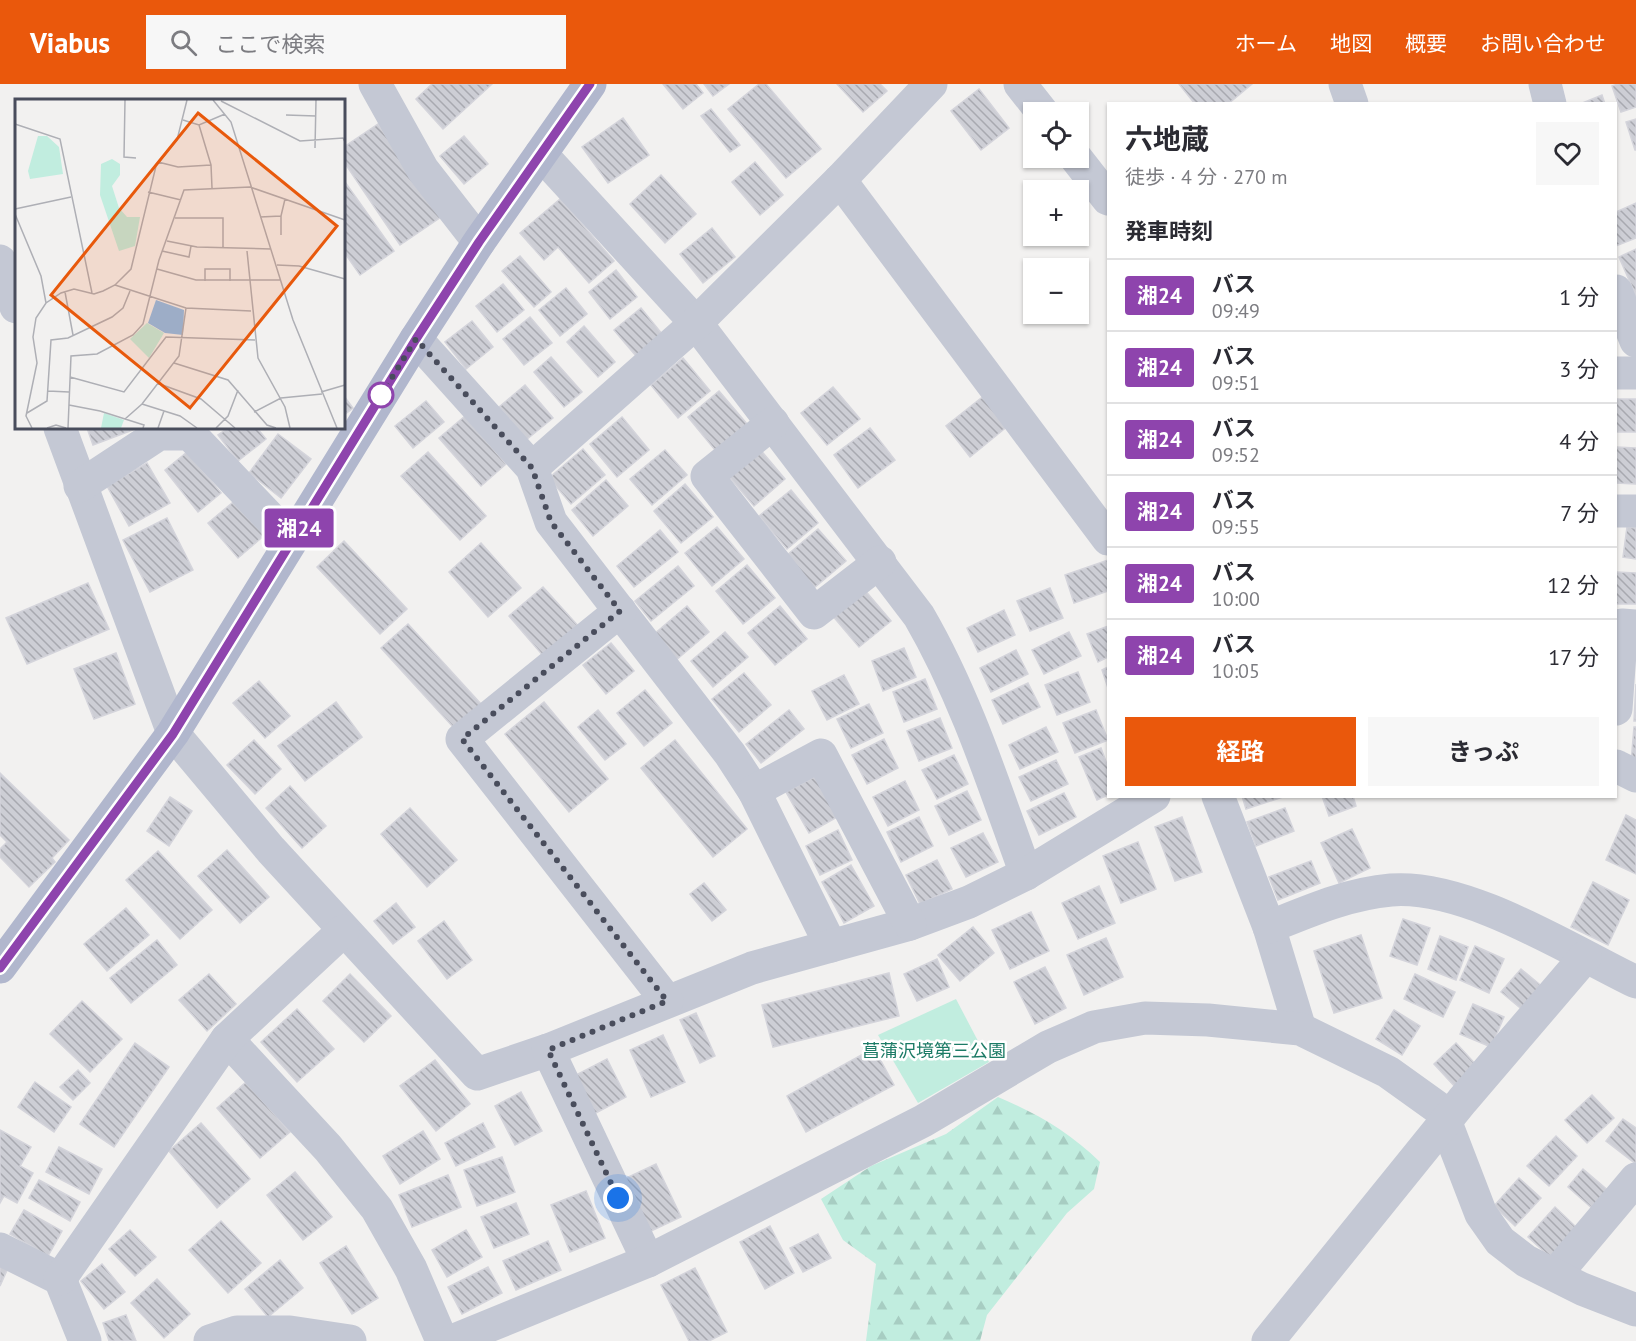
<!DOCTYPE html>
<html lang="ja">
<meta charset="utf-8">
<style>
:root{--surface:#fff;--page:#f7f7f7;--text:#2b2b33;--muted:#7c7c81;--line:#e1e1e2;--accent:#ea580c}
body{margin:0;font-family:"PT Sans","Noto Sans JP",sans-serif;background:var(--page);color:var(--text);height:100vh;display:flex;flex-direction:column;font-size:22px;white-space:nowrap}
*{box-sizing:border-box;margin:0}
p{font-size:20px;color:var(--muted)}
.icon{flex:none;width:33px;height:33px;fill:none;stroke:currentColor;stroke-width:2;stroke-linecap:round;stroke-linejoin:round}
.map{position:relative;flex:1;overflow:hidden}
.side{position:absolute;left:1107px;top:18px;width:510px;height:696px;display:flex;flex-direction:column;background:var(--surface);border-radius:0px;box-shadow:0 2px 4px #0004}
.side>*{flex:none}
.badge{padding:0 12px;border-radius:4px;font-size:21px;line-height:39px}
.controls{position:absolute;left:1023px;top:18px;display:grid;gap:12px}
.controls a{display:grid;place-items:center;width:66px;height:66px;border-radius:0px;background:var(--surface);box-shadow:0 2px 4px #0004;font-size:30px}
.you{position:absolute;width:30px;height:30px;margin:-15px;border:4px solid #fff;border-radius:50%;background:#1a73e8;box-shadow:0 0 0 9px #1a73e833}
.map>.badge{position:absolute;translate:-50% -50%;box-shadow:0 0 0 3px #fff}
h2{padding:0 18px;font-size:22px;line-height:54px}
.round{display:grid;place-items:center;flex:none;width:63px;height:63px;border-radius:0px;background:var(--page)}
.headline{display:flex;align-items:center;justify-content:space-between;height:102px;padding:0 18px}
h1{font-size:28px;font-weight:700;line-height:45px}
.action{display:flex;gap:12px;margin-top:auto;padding:12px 18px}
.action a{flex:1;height:69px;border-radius:0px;background:var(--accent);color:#fff;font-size:24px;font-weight:700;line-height:69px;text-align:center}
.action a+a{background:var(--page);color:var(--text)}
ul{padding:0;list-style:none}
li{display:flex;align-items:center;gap:18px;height:72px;padding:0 18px;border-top:2px solid var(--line)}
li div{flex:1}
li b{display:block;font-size:22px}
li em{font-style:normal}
li .badge{min-width:66px;font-weight:700;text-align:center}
header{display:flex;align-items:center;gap:36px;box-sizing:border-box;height:84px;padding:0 30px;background:var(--accent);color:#fff}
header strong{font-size:28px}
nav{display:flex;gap:33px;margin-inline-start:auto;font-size:21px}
.search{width:420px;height:54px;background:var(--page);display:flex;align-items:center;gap:15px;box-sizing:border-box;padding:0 21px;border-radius:0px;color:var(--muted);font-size:22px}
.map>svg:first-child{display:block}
.forest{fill:url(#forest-firs)}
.park{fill:#c1eddf}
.building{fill:url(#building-back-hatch);stroke:#d4d4db;stroke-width:1.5}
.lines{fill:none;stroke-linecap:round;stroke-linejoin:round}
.minor{stroke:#c4c8d4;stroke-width:33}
.major{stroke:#b1b7cd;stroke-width:33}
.line-casing{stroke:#fff;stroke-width:14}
.line{stroke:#8e44ad;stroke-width:9}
.walk{stroke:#494d5c;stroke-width:6;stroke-dasharray:0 10.8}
.stop-dot{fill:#fff;stroke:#8e44ad;stroke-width:3}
.labels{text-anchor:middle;stroke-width:5;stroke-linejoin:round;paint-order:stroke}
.park-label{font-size:18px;fill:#1c7b66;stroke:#fff}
.inset-road{fill:none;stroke:#aeafb5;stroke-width:1.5}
.view{fill:#e8590c;fill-opacity:0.15;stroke:#e8590c;stroke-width:3}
.inset-edge{fill:none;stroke:#494d5c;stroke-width:3}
</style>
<header>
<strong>Viabus</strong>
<div class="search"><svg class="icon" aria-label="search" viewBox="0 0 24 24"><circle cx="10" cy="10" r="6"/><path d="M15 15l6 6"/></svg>ここで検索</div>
<nav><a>ホーム</a><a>地図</a><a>概要</a><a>お問い合わせ</a></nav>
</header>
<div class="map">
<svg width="1636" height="1257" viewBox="0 0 1636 1257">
<defs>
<pattern id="forest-firs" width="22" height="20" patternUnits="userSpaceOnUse" patternTransform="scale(1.5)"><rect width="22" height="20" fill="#c1eddf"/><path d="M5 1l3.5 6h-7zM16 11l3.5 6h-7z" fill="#a7cdc2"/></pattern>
<pattern id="building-back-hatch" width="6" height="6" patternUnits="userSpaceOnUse" patternTransform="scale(1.5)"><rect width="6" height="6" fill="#cdced5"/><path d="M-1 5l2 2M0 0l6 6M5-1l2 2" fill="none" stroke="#a8a9b0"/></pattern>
</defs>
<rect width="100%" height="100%" fill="#f2f1f0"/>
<path class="forest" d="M998 1013C1038 1030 1069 1048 1100 1078L1094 1105 1067 1129 987 1231 980 1257H866L876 1180 843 1156 821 1115 871 1082 946 1050Z"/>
<polygon class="park" points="956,915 989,978 918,1019 878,951"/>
<g class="building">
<polygon points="432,0 492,0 443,45 416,15"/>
<polygon points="663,0 696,0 703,9 683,25"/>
<polygon points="704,0 729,0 713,12"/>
<polygon points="759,0 766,0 821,65 786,94 728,25"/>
<polygon points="837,0 880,0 887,7 863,28"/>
<polygon points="1179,0 1252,0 1228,20 1195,20"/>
<polygon points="1618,0 1636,0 1636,23 1621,28 1612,2"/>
<polygon points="979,5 1009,44 981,66 951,27"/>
<polygon points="1602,11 1605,20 1580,20"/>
<polygon points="711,25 740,61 730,68 701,32"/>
<polygon points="623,34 649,71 608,99 582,63"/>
<polygon points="1636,35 1636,66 1635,66 1626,38"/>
<polygon points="378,40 441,133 400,161 344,78 344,63"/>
<polygon points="464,52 488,80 464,100 440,72"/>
<polygon points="755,78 783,111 760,131 732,98"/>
<polygon points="661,91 696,130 665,159 630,120"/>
<polygon points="345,98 394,167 360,191 344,168"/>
<polygon points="560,115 614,177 589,199 558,163 544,176 520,149"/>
<polygon points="1636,119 1636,154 1616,162 1616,128"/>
<polygon points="712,144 735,173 703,199 680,170"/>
<polygon points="1636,165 1636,212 1619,173"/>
<polygon points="520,172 551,208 534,223 502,187"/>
<polygon points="616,186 637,213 610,235 589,208"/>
<polygon points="503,200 524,226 497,248 476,222"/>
<polygon points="566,204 587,230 560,252 539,226"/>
<polygon points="641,224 662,250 636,272 614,246"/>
<polygon points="530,233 552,259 524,281 503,255"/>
<polygon points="472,237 493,263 466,285 445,258"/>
<polygon points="584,242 615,278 598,293 567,258"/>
<polygon points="551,273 582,308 564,323 534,288"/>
<polygon points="683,274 710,307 678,334 651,301"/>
<polygon points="525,301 553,334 526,356 499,323"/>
<polygon points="833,303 860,335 827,361 801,329"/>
<polygon points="719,307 747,340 715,366 688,333"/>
<polygon points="990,307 1014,337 970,373 946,342"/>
<polygon points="344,312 353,324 344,331"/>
<rect x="1616" y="315" width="20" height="33"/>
<polygon points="426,317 444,338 413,364 395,342"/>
<polygon points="465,332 506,380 481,402 439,354"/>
<polygon points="622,333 649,366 617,393 590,360"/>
<polygon points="87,344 138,344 93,361"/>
<polygon points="228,344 257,344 266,355 238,377 218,351"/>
<polygon points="870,344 895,376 858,404 834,371"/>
<polygon points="278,350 311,375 281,414 249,389"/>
<polygon points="758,363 785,395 754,422 726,389"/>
<polygon points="1616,363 1636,364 1636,400 1616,399"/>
<polygon points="583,365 605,391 571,420 549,394"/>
<polygon points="665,366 687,391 652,421 630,395"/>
<polygon points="187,368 221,409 198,428 165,386"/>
<polygon points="428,368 486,432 460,456 401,392"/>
<polygon points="147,379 170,419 129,442 107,402"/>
<polygon points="606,396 628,422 593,452 572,426"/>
<polygon points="685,400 713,433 681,459 654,427"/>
<polygon points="791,406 818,439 787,465 759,432"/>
<polygon points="238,414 267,449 238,474 208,439"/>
<polygon points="167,434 193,486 150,508 123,456"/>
<polygon points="717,443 744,475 712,502 685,469"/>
<polygon points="1627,443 1636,444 1636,475 1623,473"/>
<polygon points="818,445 846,477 814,504 787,471"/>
<polygon points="660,446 678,468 634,503 617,482"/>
<polygon points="344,457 407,525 380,550 317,483"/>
<polygon points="481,459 521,504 488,533 449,488"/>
<polygon points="1108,476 1108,507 1074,519 1065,491"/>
<polygon points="747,481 775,514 743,540 716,507"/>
<polygon points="678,482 694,502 651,537 635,517"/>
<polygon points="1616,488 1636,489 1636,520 1616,520"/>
<polygon points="88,499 109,545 27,580 6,534"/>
<polygon points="543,503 580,544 545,574 509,532"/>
<polygon points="863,504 891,537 859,563 832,531"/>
<polygon points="1050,504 1063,534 1030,547 1017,517"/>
<polygon points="687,522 709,548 675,577 653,551"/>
<polygon points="780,522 807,555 775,581 748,549"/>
<polygon points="1004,526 1015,551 978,568 967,544"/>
<polygon points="408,540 481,620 454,644 381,564"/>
<polygon points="1108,542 1108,573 1098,578 1087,550"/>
<polygon points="725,548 748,573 713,603 691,577"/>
<polygon points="1069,548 1081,572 1044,590 1032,566"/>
<polygon points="611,559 634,587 606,610 583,581"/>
<polygon points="904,564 916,593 883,607 872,577"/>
<polygon points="1016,566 1028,590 991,608 980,584"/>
<polygon points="116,569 135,620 94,635 74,585"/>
<polygon points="1108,583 1108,604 1102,586"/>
<polygon points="1078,588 1090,618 1057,631 1045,601"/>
<polygon points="744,589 771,621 739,648 712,615"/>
<polygon points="844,591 859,620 827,636 812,607"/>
<polygon points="925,595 937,625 904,638 893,608"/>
<polygon points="259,597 290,632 265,654 233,619"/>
<polygon points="1028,599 1040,623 1003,640 992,616"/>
<polygon points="1636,600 1636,637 1634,637"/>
<polygon points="645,606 672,639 644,662 617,629"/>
<polygon points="336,618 362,653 305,697 278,662"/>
<polygon points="544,618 608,695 569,728 505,650"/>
<polygon points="869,620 883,649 851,664 837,635"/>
<polygon points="598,626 626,660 605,676 578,643"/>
<polygon points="789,626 804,645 761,679 746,660"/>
<polygon points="1096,626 1108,656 1075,669 1063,639"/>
<polygon points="940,634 952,664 919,677 907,647"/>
<polygon points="1046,643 1058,668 1020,685 1009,661"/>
<polygon points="1634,643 1636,643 1636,679 1631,679"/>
<polygon points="884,655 898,684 867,700 852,671"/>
<polygon points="254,656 281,685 255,710 227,681"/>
<polygon points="675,656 747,745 713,773 641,684"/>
<polygon points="1101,664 1108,683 1108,711 1097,716 1079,673"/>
<polygon points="954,671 968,700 937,715 922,686"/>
<polygon points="1056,676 1068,700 1031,717 1019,693"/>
<polygon points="0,689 69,756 52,774 55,778 29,803 0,773 0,765 7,758 0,751"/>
<polygon points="816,692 839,732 809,749 786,708"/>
<polygon points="905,697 919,726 888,742 873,713"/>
<polygon points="290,702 326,742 302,764 266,724"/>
<polygon points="967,707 981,736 949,751 935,722"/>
<polygon points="1064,709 1076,733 1039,751 1027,727"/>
<polygon points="1242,712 1283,712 1283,713 1246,725"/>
<polygon points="1322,712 1353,712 1356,722 1329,732"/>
<polygon points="170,713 192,727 169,762 147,747"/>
<polygon points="410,724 457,776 427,803 381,750"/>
<polygon points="1285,724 1294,747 1256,762 1247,738"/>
<polygon points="1626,731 1636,736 1636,790 1606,776"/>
<polygon points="919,733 933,762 901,778 887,748"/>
<polygon points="1182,733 1202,788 1175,797 1155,743"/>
<polygon points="1352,745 1370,784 1339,799 1321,759"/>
<polygon points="838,746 852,776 820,791 806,762"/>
<polygon points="983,749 998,778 966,793 951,764"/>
<polygon points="1138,758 1156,805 1121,819 1103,772"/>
<polygon points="227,766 269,813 240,839 198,792"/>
<polygon points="158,767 212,826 180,855 126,796"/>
<polygon points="937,776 952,805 920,820 906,791"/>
<polygon points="1311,777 1320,799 1278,816 1269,793"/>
<polygon points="851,781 874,822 844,839 822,798"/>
<polygon points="1593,798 1629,816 1608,861 1571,843"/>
<polygon points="704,799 726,826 712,837 690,810"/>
<polygon points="1099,802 1115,839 1078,855 1062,819"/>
<polygon points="396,819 415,843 393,860 374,837"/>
<polygon points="126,824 149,851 107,887 84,860"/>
<polygon points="1031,828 1049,867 1010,885 992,846"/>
<polygon points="1403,835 1430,844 1417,881 1390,872"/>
<polygon points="444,837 472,876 447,895 418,857"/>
<polygon points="973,843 994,869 960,897 938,871"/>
<polygon points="1361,851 1382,914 1334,929 1314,867"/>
<polygon points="1440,852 1468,863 1456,896 1428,885"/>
<polygon points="1106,854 1123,893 1084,911 1067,871"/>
<polygon points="157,856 177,881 131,919 110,894"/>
<polygon points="1475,862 1504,875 1489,909 1460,896"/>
<polygon points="937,875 949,903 917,917 904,890"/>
<polygon points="1045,883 1066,924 1035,940 1014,898"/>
<polygon points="1521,885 1544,904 1525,928 1501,908"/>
<polygon points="889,889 899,932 773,963 762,921"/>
<polygon points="209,890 236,920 207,947 179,916"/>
<polygon points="350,890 391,932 364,958 323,917"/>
<polygon points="1415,890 1455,908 1443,933 1404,915"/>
<polygon points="82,917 122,955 90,988 50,950"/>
<polygon points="1473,920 1504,933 1491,963 1460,950"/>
<polygon points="297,925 334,965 297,998 261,958"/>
<polygon points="1394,926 1420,942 1402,971 1376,955"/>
<polygon points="696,929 715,972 700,979 680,936"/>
<polygon points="663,951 685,998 651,1013 630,966"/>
<polygon points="135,959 169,983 114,1063 80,1040"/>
<polygon points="1456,959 1479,984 1457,1005 1434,980"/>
<polygon points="874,964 894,1001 806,1048 787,1012"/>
<polygon points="607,975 626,1013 594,1030 574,992"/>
<polygon points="435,976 470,1020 436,1047 400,1002"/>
<polygon points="78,986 90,999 73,1016 60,1003"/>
<polygon points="35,998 71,1023 54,1048 18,1023"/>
<polygon points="246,998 290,1048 260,1074 217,1024"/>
<polygon points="521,1008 542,1047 515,1061 495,1022"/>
<polygon points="1592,1011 1614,1034 1587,1059 1565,1036"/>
<polygon points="1623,1035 1636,1044 1636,1080 1606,1057"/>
<polygon points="201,1039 250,1095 217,1124 169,1067"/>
<polygon points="483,1039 495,1063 456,1082 445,1059"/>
<polygon points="0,1046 31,1063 20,1082 33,1089 17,1119 4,1112 0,1119"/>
<polygon points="423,1047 440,1075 400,1100 383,1072"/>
<polygon points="1556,1052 1577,1072 1549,1102 1527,1082"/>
<polygon points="59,1063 102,1085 89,1110 46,1088"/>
<polygon points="502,1073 515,1108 477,1122 464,1086"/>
<polygon points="656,1080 681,1133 649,1148 624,1095"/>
<polygon points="1583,1085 1610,1108 1594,1126 1568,1103"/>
<polygon points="295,1088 332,1133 303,1156 267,1111"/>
<polygon points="448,1091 461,1123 412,1143 399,1111"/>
<polygon points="1519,1094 1541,1114 1515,1142 1494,1122"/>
<polygon points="39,1096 80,1118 70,1137 29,1114"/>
<polygon points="586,1107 605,1154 570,1168 551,1121"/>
<polygon points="516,1119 529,1150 494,1164 481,1133"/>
<polygon points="1555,1123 1577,1144 1550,1173 1528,1153"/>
<polygon points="24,1126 62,1147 48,1172 10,1150"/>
<polygon points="221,1137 261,1179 228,1209 189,1166"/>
<polygon points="770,1142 794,1189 765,1205 740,1158"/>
<polygon points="130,1146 156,1173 135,1192 109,1165"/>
<polygon points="466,1146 482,1173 447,1193 432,1166"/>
<polygon points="818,1150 831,1174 803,1188 790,1164"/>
<polygon points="548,1157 561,1186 516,1206 503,1177"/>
<polygon points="346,1162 378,1214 352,1230 320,1179"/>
<polygon points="280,1176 303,1204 268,1233 245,1205"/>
<polygon points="102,1180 125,1208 104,1225 81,1197"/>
<polygon points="0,1181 8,1184 0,1202"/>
<polygon points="488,1183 502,1209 462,1230 448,1203"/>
<polygon points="695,1184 727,1248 709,1257 689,1257 661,1201"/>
<polygon points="157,1195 190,1230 164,1254 131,1219"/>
<polygon points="126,1231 136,1257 109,1257 103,1239"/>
</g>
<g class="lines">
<g class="minor">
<polyline points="375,0 423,86 479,158"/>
<polyline points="1020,0 1042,28"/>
<polyline points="1345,0 1352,20"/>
<polyline points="1545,0 1550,20"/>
<path d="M541 70 696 239 919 532C966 613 994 702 1026 790"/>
<polyline points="1076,74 1108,115"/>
<polyline points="840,96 1108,455"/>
<polyline points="0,177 16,223"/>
<polyline points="1616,207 1636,257"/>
<polyline points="416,255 532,384 551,438 730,670 754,707 831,862"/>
<polyline points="1616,289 1636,289"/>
<polyline points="773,339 707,392 814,529 880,478"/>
<polyline points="60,344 173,649 271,766 477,990 548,966 752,884 910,840 969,818 1026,790 1154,712"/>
<polyline points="532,384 696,239 840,96 931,0"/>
<polyline points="80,402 159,350 190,350 291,456"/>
<polyline points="1616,427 1636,427"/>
<polyline points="620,527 462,655 667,917"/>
<polyline points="1616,625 1622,541 1636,542"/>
<polyline points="1616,682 1636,692"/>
<polyline points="754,707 821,671 910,840"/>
<polyline points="1218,712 1269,843 1300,945"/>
<path d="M1269 843C1309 827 1347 810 1391 806 1466 800 1568 865 1636 898"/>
<polyline points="227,955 328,1064 377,1125 411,1185 442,1257"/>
<polyline points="548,966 648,1177"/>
<polyline points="0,1165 60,1195 85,1257"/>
<polyline points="1556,1190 1636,1095"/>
<polyline points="60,1195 227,955 343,847"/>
<polyline points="210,1257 237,1248 290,1248 350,1257"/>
<polyline points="452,1257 648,1177 923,1037 1048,963 1094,943 1145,934 1208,936 1300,945 1388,988 1441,1026 1481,1130 1500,1157 1526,1177 1582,1205 1636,1226"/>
<polyline points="1268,1257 1462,1017 1585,873"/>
</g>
<polyline class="major" points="0,883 173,649 416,255 479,158 590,0"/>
</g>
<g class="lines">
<defs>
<polyline id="line" points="0,884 173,650 416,255 479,158 590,0"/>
</defs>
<use href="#line" class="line-casing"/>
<use href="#line" class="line"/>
<polyline class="walk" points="381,311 416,255 532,384 551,438 620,527 462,655 667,917 548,966 618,1114"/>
</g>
<circle class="stop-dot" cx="381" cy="311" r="12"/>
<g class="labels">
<g class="park-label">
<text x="934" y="973">菖蒲沢境第三公園</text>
</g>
</g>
<g transform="translate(15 15)">
<rect width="330" height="330" fill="#f2f1f0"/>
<path d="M23 37H32L44 48 48 75 15 80 13 72ZM97 60 105 65V76L97 87 104 109 112 118H125L120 147 104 152 85 96 86 65Z" fill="#c1eddf"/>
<path d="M89 314 109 321 106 329H86Z" fill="#c1eddf"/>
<path d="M132 224 149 234 134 259 115 240Z" fill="#c1eddf"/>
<path d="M141 201 169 211 168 236 150 234 133 224Z" fill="#90bde8"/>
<path class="inset-road" d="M110 1 109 58 121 59M198 1 216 23 278 221 322 329M206 2 285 42 328 39 330 43M271 16 301 17M168 21 184 26 210 15M0 25 45 40 77 194M184 26 196 66 197 89M300 49 301 1M143 63 163 68 196 66M133 93 166 101M0 110 56 98M0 115 26 177 31 204M245 118 266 117 270 100M160 119H208V148M266 136V117M152 142 182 148 256 150M147 152 174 158 176 147M232 152 243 259 270 308 275 329M262 166 284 167 330 180M142 170 181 181H266M190 182V170H215V182M100 186 171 209 236 212M50 193 58 236M159 264 213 281 252 326 261 329M55 278 109 293 151 238 240 241M142 284 186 300 220 329M33 292 54 293M306 293 330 286M127 305 165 317 182 329M54 306 85 312 129 326 128 329M239 313 266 299 307 295M12 314 32 302 36 241 53 239 97 218 108 209 115 192M110 320 127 305 164 257 171 209M17 329 11 317 22 264 18 238 21 219 31 204 46 194 59 190 79 195 88 192 100 186 116 170 141 67 162 41 172 1M32 329 41 326 51 329M53 329 56 257 82 255 118 236 128 225 144 161 169 91 235 88 330 121M143 329 149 312M201 329 213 317 223 291"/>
<path class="view" d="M183 14 322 127 175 309 36 196Z"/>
<rect width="330" height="330" class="inset-edge"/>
</g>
</svg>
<div class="controls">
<a><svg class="icon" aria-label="locate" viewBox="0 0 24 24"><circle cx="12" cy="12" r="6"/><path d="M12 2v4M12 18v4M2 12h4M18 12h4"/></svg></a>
<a>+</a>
<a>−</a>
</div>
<div class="you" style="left:618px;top:1114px"></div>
<b class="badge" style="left:299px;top:444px;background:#8e44ad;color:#fff">湘24</b>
<section class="side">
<div class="headline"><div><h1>六地蔵</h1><p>徒歩 · 4 分 · 270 m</p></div><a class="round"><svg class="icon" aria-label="heart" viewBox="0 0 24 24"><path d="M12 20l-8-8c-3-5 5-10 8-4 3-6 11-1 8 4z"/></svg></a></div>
<h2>発車時刻</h2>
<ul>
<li><span class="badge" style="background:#8e44ad;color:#fff">湘24</span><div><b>バス</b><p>09:49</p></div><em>1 分</em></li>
<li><span class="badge" style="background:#8e44ad;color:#fff">湘24</span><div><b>バス</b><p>09:51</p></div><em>3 分</em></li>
<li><span class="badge" style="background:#8e44ad;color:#fff">湘24</span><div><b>バス</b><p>09:52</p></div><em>4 分</em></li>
<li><span class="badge" style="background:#8e44ad;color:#fff">湘24</span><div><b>バス</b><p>09:55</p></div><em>7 分</em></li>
<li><span class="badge" style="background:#8e44ad;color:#fff">湘24</span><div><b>バス</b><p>10:00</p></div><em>12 分</em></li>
<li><span class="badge" style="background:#8e44ad;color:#fff">湘24</span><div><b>バス</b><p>10:05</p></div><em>17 分</em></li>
</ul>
<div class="action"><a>経路</a><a>きっぷ</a></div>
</section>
</div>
